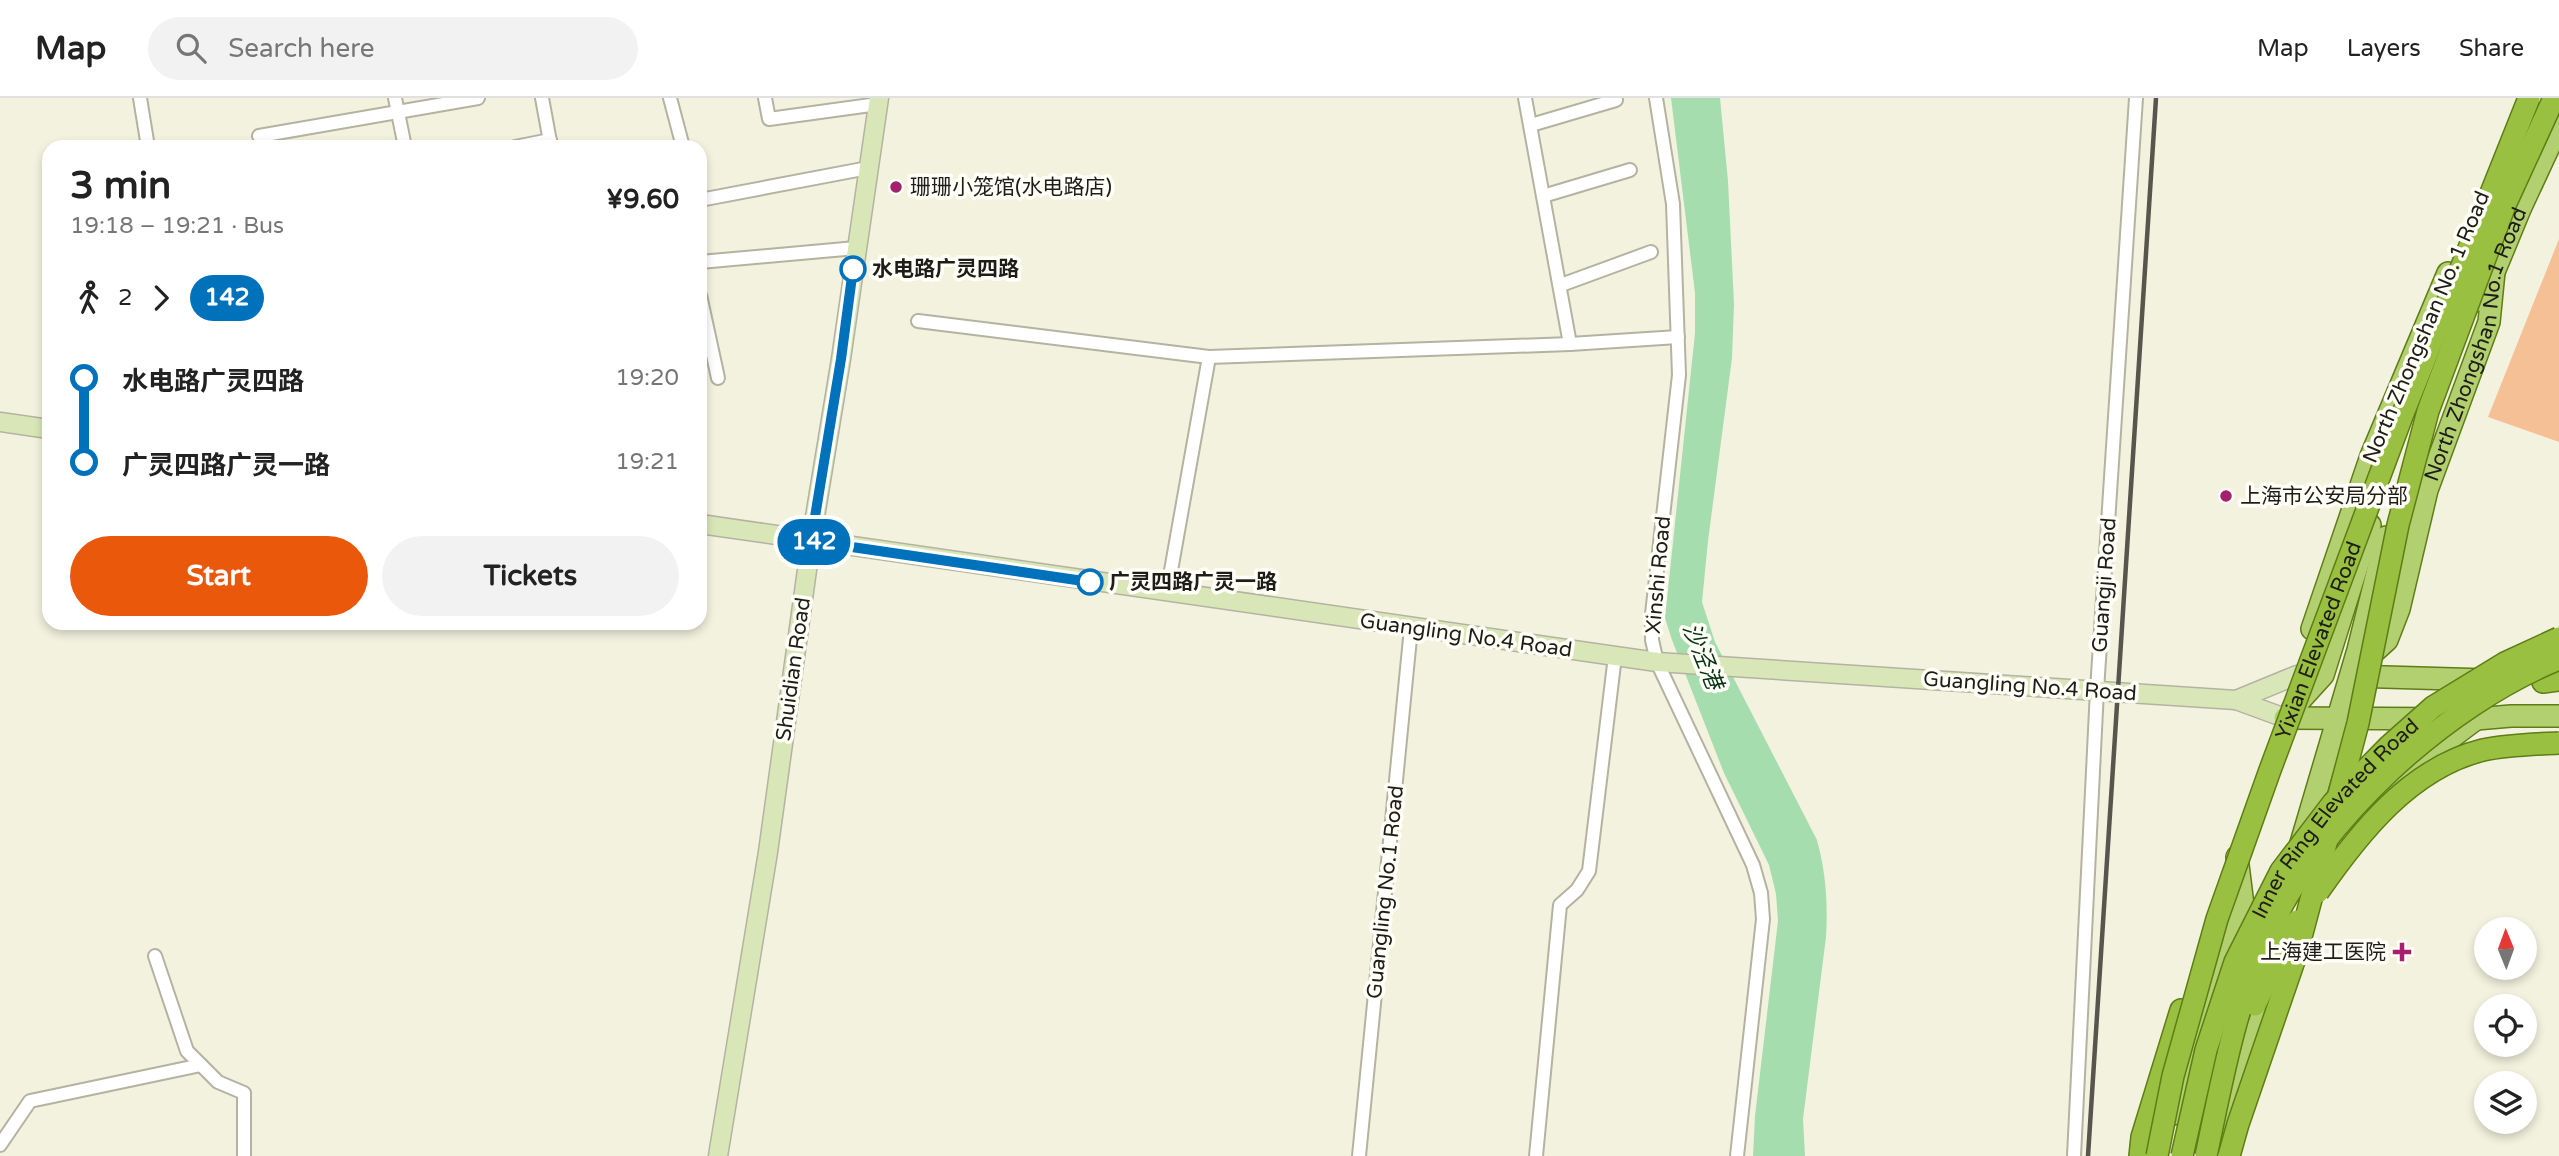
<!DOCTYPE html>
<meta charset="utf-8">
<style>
:root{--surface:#fff;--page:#f2f2f2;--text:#222;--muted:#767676;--line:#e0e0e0;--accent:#ea580c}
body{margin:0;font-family:"Varela Round","Noto Sans SC",sans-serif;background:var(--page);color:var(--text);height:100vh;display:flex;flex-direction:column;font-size:26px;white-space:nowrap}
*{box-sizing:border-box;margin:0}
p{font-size:23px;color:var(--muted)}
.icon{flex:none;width:38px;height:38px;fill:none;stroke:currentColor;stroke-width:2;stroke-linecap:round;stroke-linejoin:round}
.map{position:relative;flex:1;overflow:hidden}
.details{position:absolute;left:42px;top:42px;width:665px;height:490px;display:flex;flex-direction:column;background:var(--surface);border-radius:21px;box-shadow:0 4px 10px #0003}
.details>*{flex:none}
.badge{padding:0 14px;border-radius:23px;font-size:24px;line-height:46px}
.needle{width:46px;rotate:359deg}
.controls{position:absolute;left:2474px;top:819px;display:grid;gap:14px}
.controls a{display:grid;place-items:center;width:63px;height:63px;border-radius:50%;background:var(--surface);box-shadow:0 4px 10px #0003;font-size:35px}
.map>.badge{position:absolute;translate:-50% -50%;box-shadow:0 0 0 4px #fff}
.legs{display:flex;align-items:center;gap:10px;height:77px;padding:0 28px;font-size:23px}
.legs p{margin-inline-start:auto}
.headline{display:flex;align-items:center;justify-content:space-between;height:119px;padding:0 28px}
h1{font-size:38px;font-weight:800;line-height:52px}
.button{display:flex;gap:14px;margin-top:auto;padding:14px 28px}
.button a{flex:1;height:80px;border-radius:42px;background:var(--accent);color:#fff;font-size:28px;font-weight:800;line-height:80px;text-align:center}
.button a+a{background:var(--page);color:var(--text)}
ul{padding:0 28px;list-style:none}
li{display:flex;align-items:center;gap:24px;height:84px;font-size:26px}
li i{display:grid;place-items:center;width:10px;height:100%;margin:0 9px;background:currentColor}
li i::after{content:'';width:18px;height:18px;margin:-9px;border:5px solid;border-radius:50%;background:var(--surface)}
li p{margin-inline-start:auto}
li:first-child i{background:linear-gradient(#0000 50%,currentColor 0)}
li:last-child i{background:linear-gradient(currentColor 50%,#0000 0)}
header{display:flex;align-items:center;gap:42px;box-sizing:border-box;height:98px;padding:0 35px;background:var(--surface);border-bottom:2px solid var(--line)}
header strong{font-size:33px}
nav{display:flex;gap:38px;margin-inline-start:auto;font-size:24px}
.search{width:490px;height:63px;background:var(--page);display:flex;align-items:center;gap:18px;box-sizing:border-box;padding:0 24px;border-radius:38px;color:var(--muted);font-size:26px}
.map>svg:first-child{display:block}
.green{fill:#f6c096}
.water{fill:#a5ddaf}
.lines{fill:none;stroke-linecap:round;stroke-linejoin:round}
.minor-casing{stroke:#b4b3a1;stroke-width:16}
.secondary-casing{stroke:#b4b3a1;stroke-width:21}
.primary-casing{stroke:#5e7d14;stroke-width:24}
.trunk-casing{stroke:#5e7d14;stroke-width:24}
.minor{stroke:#fff;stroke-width:12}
.secondary{stroke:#d9e7b8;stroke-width:18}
.primary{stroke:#b3d071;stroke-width:21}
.trunk{stroke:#9ac042;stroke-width:21}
.rail{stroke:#57564c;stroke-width:4.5}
.trunk-bridge-casing{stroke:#5e7d14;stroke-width:24;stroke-linecap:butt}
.trunk-bridge{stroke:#9ac042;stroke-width:21}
.line-1-casing{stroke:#fff;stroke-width:16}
.line-1{stroke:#0072bc;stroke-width:10}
.poi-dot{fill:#a41f6d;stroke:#fffff7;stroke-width:2.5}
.stop-1-dot{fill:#fff;stroke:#0072bc;stroke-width:3.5}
.labels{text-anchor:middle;stroke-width:7;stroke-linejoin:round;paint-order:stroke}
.poi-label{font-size:21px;fill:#1e1d17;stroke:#fffff7;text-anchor:start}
.stop-label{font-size:21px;font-weight:bold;fill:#1e1d17;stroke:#fffff7;text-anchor:start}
.street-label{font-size:21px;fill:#1e1d17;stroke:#fffff7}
.water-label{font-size:23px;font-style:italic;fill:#093416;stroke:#fffff7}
</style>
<header>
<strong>Map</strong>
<div class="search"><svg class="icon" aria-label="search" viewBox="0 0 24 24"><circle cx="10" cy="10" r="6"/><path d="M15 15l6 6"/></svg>Search here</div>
<nav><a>Map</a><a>Layers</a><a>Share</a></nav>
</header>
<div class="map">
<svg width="2559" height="1058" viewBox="0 0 2559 1058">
<rect width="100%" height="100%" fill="#f3f2df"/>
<polygon class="green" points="2559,141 2559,344 2488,319"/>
<path class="water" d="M1671 0H1720L1728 83 1734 206 1732 260 1708 443 1702 504 1715 544 1817 742C1826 775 1828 805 1826 839L1803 1021 1805 1058H1753L1755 1018 1778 823 1776 796 1769 767 1724 675 1672 542 1665 520 1695 235V195Z"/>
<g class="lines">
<defs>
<g id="minor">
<polyline points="140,0 148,49"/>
<polyline points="395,0 405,49"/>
<polyline points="542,0 551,49"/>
<polyline points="670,0 683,49"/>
<polyline points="765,0 769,21 878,6"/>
<polyline points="1525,0 1570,246"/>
<polyline points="1656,0 1673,106 1679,277 1652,516 1652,542 1657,564 1753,767 1761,795 1763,821 1737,1058"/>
<polyline points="1531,27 1616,2"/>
<polyline points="259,38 478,0"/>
<polyline points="515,49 550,42"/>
<polyline points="1543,98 1630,72"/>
<polyline points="700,102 868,70"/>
<polyline points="700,164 856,150"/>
<polyline points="1561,187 1651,154"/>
<polyline points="700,197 718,280"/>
<polyline points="918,223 1209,259 1570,246 1678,239"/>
<polyline points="1167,495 1209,259"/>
<polyline points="155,858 187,953 218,984 244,995 244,1058"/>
<polyline points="0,1047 30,1003 201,967"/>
<polyline points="1359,1058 1411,530"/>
<polyline points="1536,1058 1560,807 1577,792 1589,773 1615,558"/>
<polyline points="2074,1058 2097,592 2136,0"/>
</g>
<g id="secondary">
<polyline points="0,324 49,331"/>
<polyline points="700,426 1657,564 2236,602 2285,620"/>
<polyline points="2236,602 2297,577"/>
<polyline points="718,1058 768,754 811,443 841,261 879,0"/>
</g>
<g id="primary">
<polyline points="2475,203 2494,174"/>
<polyline points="2312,531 2371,358 2448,175"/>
<path id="s1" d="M2366 561 2387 542 2399 511 2427 392 2489 224 2494 174 2520 111 2559 27"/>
<polyline points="2351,578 2487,582"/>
<polyline points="2293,610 2323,577 2370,427"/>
<polyline points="2285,620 2476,621 2511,618 2559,618"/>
<polyline points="2380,696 2387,688 2476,621"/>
<polyline points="2301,745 2358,552 2386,439"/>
<polyline points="2232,980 2259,926 2273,886"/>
<polyline points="2173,1016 2222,863 2243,807 2237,759"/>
<polyline points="2218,1058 2231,988"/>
</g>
<g id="trunk">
<polyline points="2543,584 2559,582"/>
<polyline points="2140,1058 2142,1039 2181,912"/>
</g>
</defs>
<use href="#minor" class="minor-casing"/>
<use href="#secondary" class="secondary-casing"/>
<use href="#primary" class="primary-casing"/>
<use href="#trunk" class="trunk-casing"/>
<use href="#minor" class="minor"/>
<use href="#secondary" class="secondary"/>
<use href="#primary" class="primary"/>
<use href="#trunk" class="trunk"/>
<polyline class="rail" points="2088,1058 2156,0"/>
<defs>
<g id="trunk-bridge">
<path d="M2318 794C2359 735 2410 670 2483 652 2506 647 2535 646 2559 645"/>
<polyline points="2255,907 2278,858 2297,823"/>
<path id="s2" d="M2157 1058 2173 978 2217 821 2270 672 2402 318 2529 0"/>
<path id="s3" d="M2182 1058 2206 952 2235 864 2281 773 2333 705 2389 648 2433 609 2505 565 2559 540"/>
<path d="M2206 1058C2222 982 2236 904 2269 833 2321 721 2445 607 2559 561"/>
<polyline points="2229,1058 2238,1026 2297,854 2358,625 2398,427 2428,313 2505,107 2554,0"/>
</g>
</defs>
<use href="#trunk-bridge" class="trunk-bridge-casing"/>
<use href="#trunk-bridge" class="trunk-bridge"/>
</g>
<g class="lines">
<defs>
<polyline id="line-1" points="853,171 841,261 811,443 1090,484"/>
</defs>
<use href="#line-1" class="line-1-casing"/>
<use href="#line-1" class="line-1"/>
</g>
<g class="poi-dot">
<circle cx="896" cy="89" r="7"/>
<circle cx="2226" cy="398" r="7"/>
<path d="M2398.5 843.5h7v7h7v7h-7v7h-7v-7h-7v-7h7z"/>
</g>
<g class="stop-1-dot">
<circle cx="853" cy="171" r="12"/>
<circle cx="1090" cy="484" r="12"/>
</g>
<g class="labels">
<g class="poi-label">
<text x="910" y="96">珊珊小笼馆(水电路店)</text>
<text x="2240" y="405">上海市公安局分部</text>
<text x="2386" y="861" text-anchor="end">上海建工医院</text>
</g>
<g class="stop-label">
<text x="872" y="178">水电路广灵四路</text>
<text x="1109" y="491">广灵四路广灵一路</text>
</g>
<g class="street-label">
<text transform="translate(2426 229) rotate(-67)" y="7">North Zhongshan No. 1 Road</text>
<text dy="7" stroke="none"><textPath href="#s1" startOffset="338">North Zhongshan No.1 Road</textPath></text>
<text transform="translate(1658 477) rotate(-85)" y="7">Xinshi Road</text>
<text transform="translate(2104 487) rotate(-86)" y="7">Guangji Road</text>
<text transform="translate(1466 537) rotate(8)" y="7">Guangling No.4 Road</text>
<text dy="7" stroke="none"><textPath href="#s2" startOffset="541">Yixian Elevated Road</textPath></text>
<text transform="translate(793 571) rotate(-82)" y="7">Shuidian Road</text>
<text transform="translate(2030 588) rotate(4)" y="7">Guangling No.4 Road</text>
<text dy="7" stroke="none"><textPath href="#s3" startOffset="378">Inner Ring Elevated Road</textPath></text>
<text transform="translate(1385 794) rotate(-84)" y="7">Guangling No.1 Road</text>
</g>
<g class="water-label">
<text transform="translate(1703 558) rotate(68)" y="8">沙泾港</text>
</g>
</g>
</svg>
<div class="controls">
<a><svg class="needle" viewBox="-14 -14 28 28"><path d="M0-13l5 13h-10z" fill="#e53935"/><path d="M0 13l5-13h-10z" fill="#767676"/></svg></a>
<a><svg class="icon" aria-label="locate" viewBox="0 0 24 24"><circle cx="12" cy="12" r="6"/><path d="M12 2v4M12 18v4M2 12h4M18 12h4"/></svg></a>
<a><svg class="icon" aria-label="layers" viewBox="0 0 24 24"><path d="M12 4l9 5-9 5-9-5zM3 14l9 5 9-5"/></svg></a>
</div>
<b class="badge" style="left:814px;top:444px;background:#0072bc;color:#fff">142</b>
<section class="details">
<div class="headline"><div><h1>3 min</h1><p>19:18 – 19:21 · Bus</p></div><b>¥9.60</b></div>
<div class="legs"><svg class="icon" aria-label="walk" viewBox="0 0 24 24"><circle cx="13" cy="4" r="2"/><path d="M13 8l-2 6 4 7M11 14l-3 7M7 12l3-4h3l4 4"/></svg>2<svg class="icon" aria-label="forward" viewBox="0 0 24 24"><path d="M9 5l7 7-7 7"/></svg><b class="badge" style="background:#0072bc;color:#fff">142</b></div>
<ul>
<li><i style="color:#0072bc"></i><b>水电路广灵四路</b><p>19:20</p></li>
<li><i style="color:#0072bc"></i><b>广灵四路广灵一路</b><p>19:21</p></li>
</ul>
<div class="button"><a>Start</a><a>Tickets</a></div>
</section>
</div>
